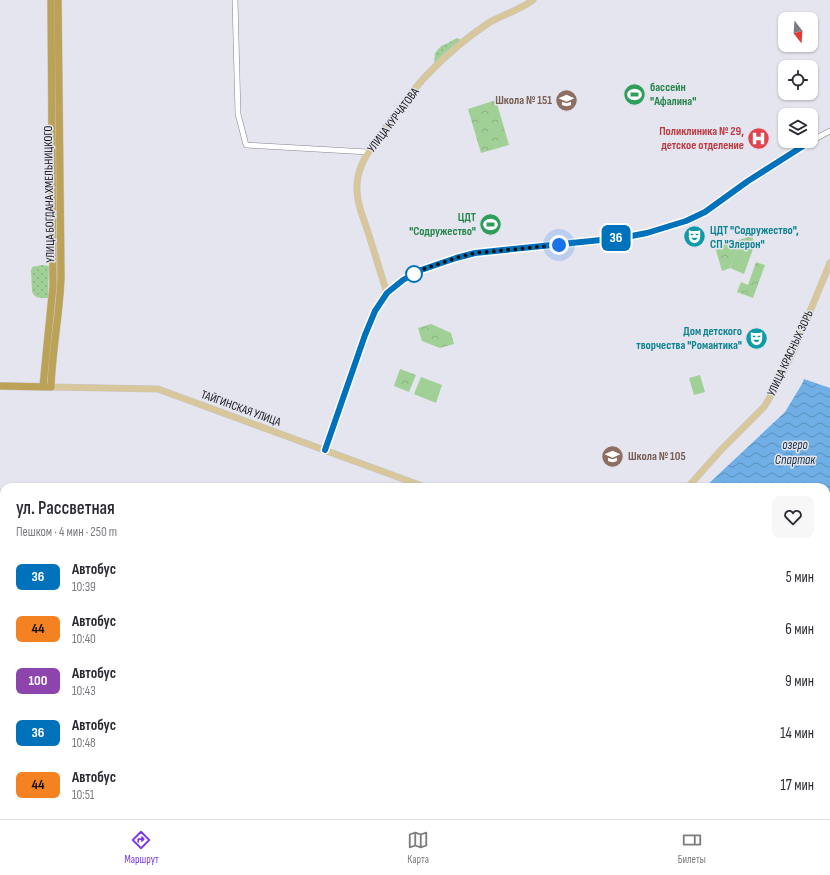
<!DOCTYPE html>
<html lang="ru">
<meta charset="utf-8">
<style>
:root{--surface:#fff;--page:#f7f7f7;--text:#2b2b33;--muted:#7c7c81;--line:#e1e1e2;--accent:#7c3aed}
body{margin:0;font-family:"Sofia Sans Condensed",sans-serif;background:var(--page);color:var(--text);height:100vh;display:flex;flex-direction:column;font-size:15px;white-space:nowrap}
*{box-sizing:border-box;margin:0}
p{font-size:13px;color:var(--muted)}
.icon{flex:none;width:22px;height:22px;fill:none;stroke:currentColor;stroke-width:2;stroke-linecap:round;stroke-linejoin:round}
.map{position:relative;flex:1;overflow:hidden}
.panel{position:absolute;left:0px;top:483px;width:830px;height:336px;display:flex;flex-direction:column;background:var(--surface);border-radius:12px 12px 0 0;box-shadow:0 1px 3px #0004}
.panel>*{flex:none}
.badge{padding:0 8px;border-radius:6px;font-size:14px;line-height:26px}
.needle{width:26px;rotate:163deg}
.controls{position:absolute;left:778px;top:12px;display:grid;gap:8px}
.controls a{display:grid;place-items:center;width:40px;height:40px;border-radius:8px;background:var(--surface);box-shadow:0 1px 3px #0004;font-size:20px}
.you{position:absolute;width:20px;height:20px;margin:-10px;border:3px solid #fff;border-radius:50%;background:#1a73e8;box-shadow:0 0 0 6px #1a73e833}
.map>.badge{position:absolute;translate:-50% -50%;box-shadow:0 0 0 2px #fff}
.round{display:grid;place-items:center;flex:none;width:42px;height:42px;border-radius:8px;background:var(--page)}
.summary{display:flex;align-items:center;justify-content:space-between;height:68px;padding:0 16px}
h1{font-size:19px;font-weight:600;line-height:30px}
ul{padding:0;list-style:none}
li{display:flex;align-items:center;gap:12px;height:52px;padding:0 16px}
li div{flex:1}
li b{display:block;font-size:15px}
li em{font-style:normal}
li .badge{min-width:44px;font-weight:700;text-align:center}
.dock{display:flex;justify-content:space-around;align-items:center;height:56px;border-top:1px solid var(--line);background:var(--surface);font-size:11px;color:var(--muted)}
.dock a{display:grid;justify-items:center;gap:2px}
.dock .current{color:var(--accent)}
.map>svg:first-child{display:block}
.grass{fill:url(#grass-dots)}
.forest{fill:url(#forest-firs)}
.park{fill:url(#park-crowns)}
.garden{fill:url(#garden-furrows)}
.pitch{fill:#a1d096}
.water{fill:url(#water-waves)}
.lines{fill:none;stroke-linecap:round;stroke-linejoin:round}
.stream{stroke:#6fafe5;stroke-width:1}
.minor-casing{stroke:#86858e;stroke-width:6}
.major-casing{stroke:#c6c6c7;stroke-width:7}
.highway-casing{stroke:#c6c6c7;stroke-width:8}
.minor{stroke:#fff;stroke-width:5}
.major{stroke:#d7c79a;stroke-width:6}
.highway{stroke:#bca257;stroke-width:7}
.rail{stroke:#5c5c61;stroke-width:1;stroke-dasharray:2 4;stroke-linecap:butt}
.line-casing{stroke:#fff;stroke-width:9}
.line{stroke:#0072bc;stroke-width:6}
.walk{stroke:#131316;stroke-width:4;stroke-dasharray:0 7.2}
.stop-dot{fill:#fff;stroke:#0072bc;stroke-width:2}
.labels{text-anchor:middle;stroke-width:3;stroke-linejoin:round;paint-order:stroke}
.leisure-label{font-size:12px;font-weight:bold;fill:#27864d;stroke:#e5e5ef;text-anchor:start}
.education-label{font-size:12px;font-weight:bold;fill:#785e54;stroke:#e5e5ef;text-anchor:end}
.street-label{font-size:12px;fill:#131316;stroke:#e5e5ef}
.health-label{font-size:12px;font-weight:bold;fill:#be3a42;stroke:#e5e5ef;text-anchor:end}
.culture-label{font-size:12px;font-weight:bold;fill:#0d838f;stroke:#e5e5ef;text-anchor:start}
.water-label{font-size:13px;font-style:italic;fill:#112d43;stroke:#e5e5ef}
</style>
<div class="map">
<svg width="830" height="819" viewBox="0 0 830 819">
<defs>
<pattern id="grass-dots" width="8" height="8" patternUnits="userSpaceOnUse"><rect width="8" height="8" fill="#a1d096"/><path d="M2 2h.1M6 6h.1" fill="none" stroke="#8ab281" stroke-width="1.8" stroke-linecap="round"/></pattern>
<pattern id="forest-firs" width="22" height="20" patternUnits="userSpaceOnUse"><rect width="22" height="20" fill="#a1d096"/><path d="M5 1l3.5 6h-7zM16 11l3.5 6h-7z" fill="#8ab281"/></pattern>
<pattern id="park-crowns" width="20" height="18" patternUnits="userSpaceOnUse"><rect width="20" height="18" fill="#a1d096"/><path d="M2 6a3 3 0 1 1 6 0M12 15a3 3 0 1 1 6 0" fill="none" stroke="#8ab281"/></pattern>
<pattern id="garden-furrows" width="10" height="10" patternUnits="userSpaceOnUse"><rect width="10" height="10" fill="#a1d096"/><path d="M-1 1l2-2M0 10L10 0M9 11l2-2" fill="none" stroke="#8ab281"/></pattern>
<pattern id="water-waves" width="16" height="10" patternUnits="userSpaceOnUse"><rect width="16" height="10" fill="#6fafe5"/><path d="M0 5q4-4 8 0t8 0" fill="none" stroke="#5a8db9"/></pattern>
</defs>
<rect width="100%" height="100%" fill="#e5e5ef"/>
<g class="grass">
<polygon points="457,38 461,40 434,64 435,53 441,46 448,43 453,40"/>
<path d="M42 265 49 266 48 298C41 298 34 299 32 291L31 271 32 267Z"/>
</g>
<polygon class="forest" points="826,792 830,797 830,819 719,819 716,815 826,815"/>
<g class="park">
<polygon points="496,100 509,145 481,153 468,109"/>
<polygon points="752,236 755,244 739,244 730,268 722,271 715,247"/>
<polygon points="756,262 765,265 753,298 737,292 741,282 748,285"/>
<polygon points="431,324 451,333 454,344 440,348 422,341 418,328"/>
<polygon points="400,369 416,375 409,392 394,386"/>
</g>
<polygon class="garden" points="181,815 632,815 636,819 175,819"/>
<g class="pitch">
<polygon points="739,244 753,249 744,274 730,268"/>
<polygon points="700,375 705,392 694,395 689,378"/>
<polygon points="421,377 442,385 436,403 414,394"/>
</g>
<g class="water">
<polygon points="804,379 830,388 830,683 826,716 826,487 705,487 785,412 802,384"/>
<polygon points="211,815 292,815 281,819 208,819"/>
</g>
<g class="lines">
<polyline class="stream" points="720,819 722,815"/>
<defs>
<g id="minor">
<polyline points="235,0 238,114 246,145 368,152"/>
<polyline points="811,141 830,131"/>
<path d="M387 293C398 285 409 276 421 270 438 263 457 258 475 253L601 240 626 237 647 233 686 221 705 212 748 181 811 141"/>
<polyline points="506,819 510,815"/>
</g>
<g id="major">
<polyline points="51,387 158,389 425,487"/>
<path d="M325 451 365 335 375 311 387 293C380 272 374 250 367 229 363 217 357 204 357 191 355 165 374 144 388 124 400 108 412 91 425 77 444 57 467 37 490 22 504 14 520 10 533 0"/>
<polyline points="688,487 721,450 764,407 773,392 794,350 830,263"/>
<polyline points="689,819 689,815"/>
</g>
<g id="highway">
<path d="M0 386 51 387C52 350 60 313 61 276L58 0"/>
<polyline points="43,386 53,286 51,0"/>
</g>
</defs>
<use href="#minor" class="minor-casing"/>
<use href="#major" class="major-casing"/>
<use href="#highway" class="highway-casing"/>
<use href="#minor" class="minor"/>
<use href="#major" class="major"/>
<use href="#highway" class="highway"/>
<polyline class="rail" points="103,819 106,815"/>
</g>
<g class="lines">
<defs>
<polyline id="line" points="325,450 365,335 375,311 387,293 403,280 421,270 456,258 475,253 601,240 626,237 647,233 686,221 705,212 748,181 811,141"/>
</defs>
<use href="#line" class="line-casing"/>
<use href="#line" class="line"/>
<polyline class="walk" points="414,274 413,275 421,270 456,258 475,253 559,245"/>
</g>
<defs>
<symbol id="stadium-disc" viewBox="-11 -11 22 22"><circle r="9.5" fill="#2e9e5b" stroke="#e5e5ef"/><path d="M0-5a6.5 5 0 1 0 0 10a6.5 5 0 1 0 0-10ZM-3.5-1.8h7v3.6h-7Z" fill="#fff"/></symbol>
<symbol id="school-disc" viewBox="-11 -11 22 22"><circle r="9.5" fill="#8d6e63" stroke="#e5e5ef"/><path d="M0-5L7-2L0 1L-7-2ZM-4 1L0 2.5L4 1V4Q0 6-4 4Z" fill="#fff"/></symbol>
<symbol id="hospital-disc" viewBox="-11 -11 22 22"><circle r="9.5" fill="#e0444e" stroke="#e5e5ef"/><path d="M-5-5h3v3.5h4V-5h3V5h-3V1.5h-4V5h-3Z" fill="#fff"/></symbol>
<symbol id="theatre-disc" viewBox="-11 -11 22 22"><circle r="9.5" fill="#0f9aa8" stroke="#e5e5ef"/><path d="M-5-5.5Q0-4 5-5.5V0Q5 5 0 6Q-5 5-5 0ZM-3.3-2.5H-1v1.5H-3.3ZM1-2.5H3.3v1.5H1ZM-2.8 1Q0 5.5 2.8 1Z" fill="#fff"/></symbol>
</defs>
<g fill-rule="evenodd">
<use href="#stadium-disc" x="622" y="82" width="25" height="25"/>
<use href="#school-disc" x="554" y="88" width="25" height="25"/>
<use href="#hospital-disc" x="746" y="126" width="25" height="25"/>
<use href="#stadium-disc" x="478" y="212" width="25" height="25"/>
<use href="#theatre-disc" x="682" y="224" width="25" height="25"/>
<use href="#theatre-disc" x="744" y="326" width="25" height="25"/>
<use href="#school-disc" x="600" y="444" width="25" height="25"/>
</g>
<circle class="stop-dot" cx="414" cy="274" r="8"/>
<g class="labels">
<g class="leisure-label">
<text x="650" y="91">бассейн<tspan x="650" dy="14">"Афалина"</tspan></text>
<text x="476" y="221" text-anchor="end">ЦДТ<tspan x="476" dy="14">"Содружество"</tspan></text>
</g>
<g class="education-label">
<text x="552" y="104">Школа № 151</text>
<text x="628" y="460" text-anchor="start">Школа № 105</text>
</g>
<g class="street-label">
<text transform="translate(393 120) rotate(-53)" y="4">УЛИЦА КУРЧАТОВА</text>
<text transform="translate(49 194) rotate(-91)" y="4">УЛИЦА БОГДАНА ХМЕЛЬНИЦКОГО</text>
<text transform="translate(790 353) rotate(-65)" y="4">УЛИЦА КРАСНЫХ ЗОРЬ</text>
<text transform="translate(241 408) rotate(20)" y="4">ТАЙГИНСКАЯ УЛИЦА</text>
</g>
<g class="health-label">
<text x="744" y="135">Поликлиника № 29,<tspan x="744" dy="14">детское отделение</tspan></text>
</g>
<g class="culture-label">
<text x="710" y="234">ЦДТ "Содружество",<tspan x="710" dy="14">СП "Элерон"</tspan></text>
<text x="742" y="335" text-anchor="end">Дом детского<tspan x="742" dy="14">творчества "Романтика"</tspan></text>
</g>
<g class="water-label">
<text x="795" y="449">озеро<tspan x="795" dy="15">Спартак</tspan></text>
</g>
</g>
</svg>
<div class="controls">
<a><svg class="needle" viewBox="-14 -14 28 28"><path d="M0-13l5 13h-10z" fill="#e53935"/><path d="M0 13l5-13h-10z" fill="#7c7c81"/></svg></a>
<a><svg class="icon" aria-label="locate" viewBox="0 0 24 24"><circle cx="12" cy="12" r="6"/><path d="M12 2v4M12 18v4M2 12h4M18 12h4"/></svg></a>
<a><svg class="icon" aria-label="layers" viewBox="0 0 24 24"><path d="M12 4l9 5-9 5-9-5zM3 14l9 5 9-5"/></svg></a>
</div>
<div class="you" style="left:559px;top:245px"></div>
<b class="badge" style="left:616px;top:238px;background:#0072bc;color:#fff">36</b>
<section class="panel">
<div class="summary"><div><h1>ул. Рассветная</h1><p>Пешком · 4 мин · 250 m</p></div><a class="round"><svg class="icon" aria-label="heart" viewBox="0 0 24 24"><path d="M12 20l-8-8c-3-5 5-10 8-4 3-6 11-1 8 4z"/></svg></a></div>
<ul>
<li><span class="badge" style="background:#0072bc;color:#fff">36</span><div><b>Автобус</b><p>10:39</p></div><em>5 мин</em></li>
<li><span class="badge" style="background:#f58220;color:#111">44</span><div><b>Автобус</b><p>10:40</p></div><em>6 мин</em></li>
<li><span class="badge" style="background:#8e44ad;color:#fff">100</span><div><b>Автобус</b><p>10:43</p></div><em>9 мин</em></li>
<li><span class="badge" style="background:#0072bc;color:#fff">36</span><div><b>Автобус</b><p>10:48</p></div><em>14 мин</em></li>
<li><span class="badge" style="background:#f58220;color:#111">44</span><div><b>Автобус</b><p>10:51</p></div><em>17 мин</em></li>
</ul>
</section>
</div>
<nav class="dock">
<a class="current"><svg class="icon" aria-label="directions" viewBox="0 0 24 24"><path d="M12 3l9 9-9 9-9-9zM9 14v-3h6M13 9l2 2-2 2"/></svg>Маршрут</a>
<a><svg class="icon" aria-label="map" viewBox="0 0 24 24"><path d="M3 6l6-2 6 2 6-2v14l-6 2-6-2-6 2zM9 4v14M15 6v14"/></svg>Карта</a>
<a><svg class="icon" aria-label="tickets" viewBox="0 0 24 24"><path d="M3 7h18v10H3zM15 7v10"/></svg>Билеты</a>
</nav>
